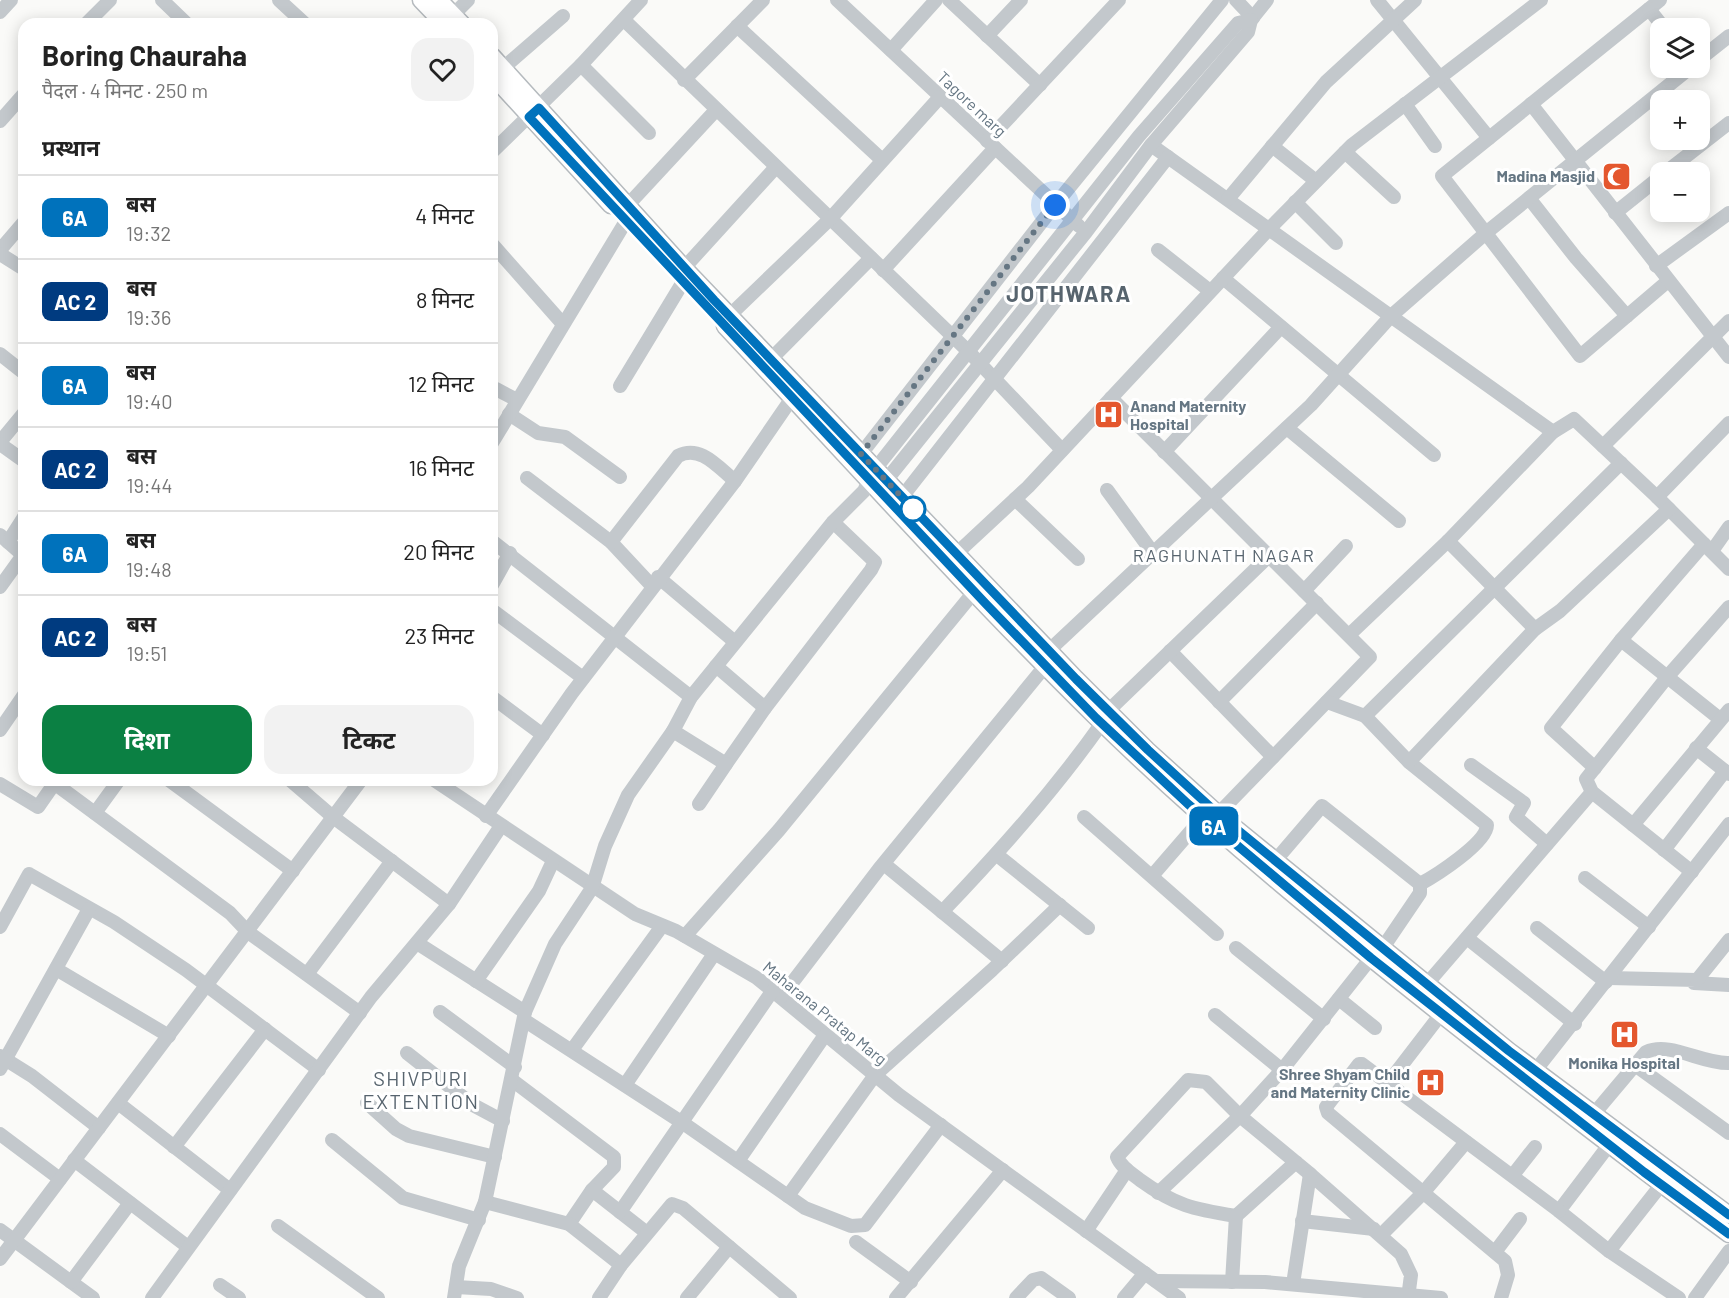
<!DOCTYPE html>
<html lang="hi">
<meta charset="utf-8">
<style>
:root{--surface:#fff;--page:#f2f2f2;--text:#222;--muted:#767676;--line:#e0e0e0;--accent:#0b8043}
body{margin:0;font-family:Barlow,"Noto Sans Devanagari",sans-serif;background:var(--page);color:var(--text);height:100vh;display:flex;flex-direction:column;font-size:22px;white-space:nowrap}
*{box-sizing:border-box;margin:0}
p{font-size:20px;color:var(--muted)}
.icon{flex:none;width:33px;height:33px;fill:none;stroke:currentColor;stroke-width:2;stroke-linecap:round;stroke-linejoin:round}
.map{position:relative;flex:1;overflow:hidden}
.details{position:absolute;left:18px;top:18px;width:480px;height:768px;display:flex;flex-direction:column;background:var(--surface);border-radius:18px;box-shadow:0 3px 15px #0003}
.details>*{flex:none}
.badge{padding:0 12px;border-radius:9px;font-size:21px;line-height:39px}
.buttons{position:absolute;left:1650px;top:18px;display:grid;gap:12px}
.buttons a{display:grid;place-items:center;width:60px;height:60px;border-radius:12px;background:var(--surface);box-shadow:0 3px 15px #0003;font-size:30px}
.you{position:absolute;width:30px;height:30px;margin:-15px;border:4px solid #fff;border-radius:50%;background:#1a73e8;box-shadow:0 0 0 9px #1a73e833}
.map>.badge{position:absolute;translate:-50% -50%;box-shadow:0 0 0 3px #fff}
h2{padding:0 24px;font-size:22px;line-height:54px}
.round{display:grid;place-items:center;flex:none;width:63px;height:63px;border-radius:18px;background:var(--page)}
.head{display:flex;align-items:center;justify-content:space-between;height:102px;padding:0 24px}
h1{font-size:28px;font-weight:700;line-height:45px}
.cta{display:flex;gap:12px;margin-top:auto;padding:12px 24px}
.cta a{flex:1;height:69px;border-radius:18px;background:var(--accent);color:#fff;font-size:24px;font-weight:700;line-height:69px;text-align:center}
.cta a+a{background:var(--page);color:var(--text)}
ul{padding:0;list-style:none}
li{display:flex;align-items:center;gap:18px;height:84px;padding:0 24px;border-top:2px solid var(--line)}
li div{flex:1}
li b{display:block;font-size:22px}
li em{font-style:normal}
li .badge{min-width:66px;font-weight:700;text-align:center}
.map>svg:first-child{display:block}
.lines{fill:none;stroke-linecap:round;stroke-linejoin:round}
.major-casing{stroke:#b5babe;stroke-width:19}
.minor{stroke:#c3c8cc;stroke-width:14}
.major{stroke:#fff;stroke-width:16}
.line-casing{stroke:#fff;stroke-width:14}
.line{stroke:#0072bc;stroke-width:9}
.walk{stroke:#657683;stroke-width:6;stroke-dasharray:0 10.8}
.stop-dot{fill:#fff;stroke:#0072bc;stroke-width:3}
.labels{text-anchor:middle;stroke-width:6;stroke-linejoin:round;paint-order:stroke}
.street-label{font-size:16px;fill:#657683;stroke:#fff}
.poi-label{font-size:16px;font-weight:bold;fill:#657683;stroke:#fff;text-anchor:end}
.neighbourhood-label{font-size:18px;letter-spacing:1.5px;fill:#57646e;stroke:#fff}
.quarter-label{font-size:20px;letter-spacing:1.5px;fill:#57646e;stroke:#fff}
.district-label{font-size:22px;font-weight:bold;letter-spacing:1.5px;fill:#57646e;stroke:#fff}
</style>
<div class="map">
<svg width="1729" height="1298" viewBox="0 0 1729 1298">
<rect width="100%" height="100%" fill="#fafaf8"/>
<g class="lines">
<defs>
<g id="major">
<polyline points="421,0 444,24"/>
<polyline points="439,0 462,24"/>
<polyline points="492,56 684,268 1076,679 1147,750 1218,814 1509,1051 1729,1215"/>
<polyline points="492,75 611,205"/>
<path d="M725 326C848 457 968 591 1096 717 1214 833 1344 938 1474 1040 1558 1105 1642 1171 1729 1234"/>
</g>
</defs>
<use href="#major" class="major-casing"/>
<g class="minor">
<polyline points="162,0 187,24"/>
<polyline points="279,0 305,24"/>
<polyline points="837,0 1079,226"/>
<polyline points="949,0 1040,85"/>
<polyline points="1236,0 1253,18"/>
<polyline points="1377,0 1489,138"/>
<polyline points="1660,0 1442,176 1580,356 1668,281"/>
<polyline points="1649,9 1664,28"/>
<polyline points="0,12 11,0"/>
<polyline points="453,15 468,0"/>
<polyline points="624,20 969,352 1062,450"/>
<polyline points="86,24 110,0"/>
<polyline points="737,26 881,159"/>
<polyline points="987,36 1021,0"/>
<polyline points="891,50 936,0"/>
<polyline points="1700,59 1729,36"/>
<polyline points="581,65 649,133"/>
<polyline points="503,68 563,16"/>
<polyline points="684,80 763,0"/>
<polyline points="1405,104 1435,146"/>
<polyline points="1531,104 1729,357"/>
<polyline points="0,121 24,94"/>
<polyline points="987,141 1119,0"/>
<polyline points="1151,145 1553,432"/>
<polyline points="1272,146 1316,181"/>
<polyline points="492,152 581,65 641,0"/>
<polyline points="1345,152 1394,197"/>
<polyline points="1666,172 1729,123"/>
<polyline points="1529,198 1576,258 1627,316"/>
<polyline points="1228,199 1326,82 1415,0"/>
<polyline points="1295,202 1336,243"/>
<polyline points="627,206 716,110"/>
<polyline points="1615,213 1660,177"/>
<polyline points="492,244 562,323"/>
<polyline points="0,250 24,222"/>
<polyline points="1158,250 1210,291"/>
<polyline points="0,254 24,269"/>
<polyline points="1656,266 1729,213"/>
<polyline points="684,268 776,167"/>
<polyline points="883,270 995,148"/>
<polyline points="1223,278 1434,455"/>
<polyline points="729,316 830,219 940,97"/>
<polyline points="0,354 24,373"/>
<polyline points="771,359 871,258"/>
<polyline points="620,386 683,282"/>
<polyline points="492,393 496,389 517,400"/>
<polyline points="1111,398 1370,657 1218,814"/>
<polyline points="509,414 538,433 565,437 620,477"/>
<polyline points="1287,428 1399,521"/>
<polyline points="0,442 24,413"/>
<polyline points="492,443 626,221"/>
<polyline points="0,444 24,461"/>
<polyline points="1603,446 1729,321"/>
<polyline points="1164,452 1281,327"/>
<polyline points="861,454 1055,205 1222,0"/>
<polyline points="527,478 611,542 652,586"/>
<polyline points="880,488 1086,232 1151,145 1248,32 1251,20 1267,0"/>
<polyline points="1107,490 1153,553"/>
<polyline points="902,497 1168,157"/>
<polyline points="1657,497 1729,423"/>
<polyline points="1015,499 1078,559"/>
<polyline points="0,535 24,556"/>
<polyline points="492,541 691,697"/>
<polyline points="1448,541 1535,629"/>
<polyline points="8,542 24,517"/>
<path d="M611 542 678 456C700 444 718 467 735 481"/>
<polyline points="1712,551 1729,527"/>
<polyline points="956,554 1028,487 1269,229 1352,145 1541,0"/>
<polyline points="658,577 735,642"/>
<polyline points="492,585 510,553"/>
<polyline points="0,587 23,555"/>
<polyline points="1304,591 1346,546"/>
<polyline points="492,610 583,678"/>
<polyline points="1349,635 1448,541 1553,432 1574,419 1657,497 1729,569"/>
<polyline points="1621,640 1720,719"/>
<polyline points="1170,651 1273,757"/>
<polyline points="1042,657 1311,405 1391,316 1487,232 1690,68"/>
<polyline points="716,666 765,708"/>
<polyline points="492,697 543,735"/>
<polyline points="1219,702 1317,603"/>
<path d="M1327 702 1365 716 1409 762 1487 825C1487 843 1435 876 1420 884"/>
<polyline points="1108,711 1269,556"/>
<polyline points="1365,716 1621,463"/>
<polyline points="0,730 24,695"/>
<polyline points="673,731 726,764 765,708 871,570 875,562 833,522"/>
<polyline points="1696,748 1725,771"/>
<polyline points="1409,762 1535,629 1560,611 1669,509"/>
<polyline points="1471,765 1524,803 1516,817 1547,844"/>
<polyline points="1595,768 1551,728 1621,640 1704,544"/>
<polyline points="50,780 230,913 248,932 360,1013"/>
<polyline points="169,780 293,871"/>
<polyline points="290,780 333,817 449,904"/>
<polyline points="434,780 635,914 676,931 757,978 899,1095 1179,1298"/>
<polyline points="0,784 38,807 54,784"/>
<polyline points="699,804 726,764"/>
<polyline points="95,813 119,780"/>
<polyline points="486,816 572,693 735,481 792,398"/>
<polyline points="1084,817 1217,934"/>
<polyline points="1633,825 1729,710"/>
<polyline points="1664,850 1725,771 1729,774"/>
<polyline points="997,855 1088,928"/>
<polyline points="1275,861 1322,806 1420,884 1420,893 1382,949"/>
<polyline points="884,864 1002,961"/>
<polyline points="1692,872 1592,792 1586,779 1668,676 1729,607"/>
<polyline points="1152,876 1203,817"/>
<polyline points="1585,878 1649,927"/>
<path d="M942 912C999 852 1054 791 1102 723"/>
<polyline points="0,927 29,874 114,922 186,970 319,1070"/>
<polyline points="1537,928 1606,982"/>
<polyline points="685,936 779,830 974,592"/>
<polyline points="1467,938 1575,1024"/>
<polyline points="417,943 525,1012"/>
<polyline points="1236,948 1324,1019"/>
<polyline points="56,969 169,1036"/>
<polyline points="307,974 392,861"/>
<polyline points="1609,978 1697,980 1694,983 1729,985"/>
<polyline points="1697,980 1729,940"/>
<polyline points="476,981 539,891 553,861"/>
<polyline points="1426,985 1592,792"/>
<polyline points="782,996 879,869 1046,665"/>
<polyline points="1339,999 1375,1028"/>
<polyline points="440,1012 515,1067"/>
<polyline points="1215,1015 1282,1070"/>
<polyline points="524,1020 683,1123 805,1208 851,1226 865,1225 941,1125"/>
<polyline points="572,1050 662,926"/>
<polyline points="407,1053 473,1105 503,1121"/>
<polyline points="0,1056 32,1076 99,1128"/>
<polyline points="1635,1065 1729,1133"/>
<polyline points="0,1069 89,909"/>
<polyline points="1535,1071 1729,824"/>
<polyline points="512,1080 614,1157 614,1167 592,1190 569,1224"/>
<polyline points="1388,1083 1441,1014"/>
<polyline points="625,1085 714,954"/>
<polyline points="118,1103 230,1190"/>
<polyline points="367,1103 396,1129 409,1136 495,1157"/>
<path d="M1593 1115 1646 1052C1670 1041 1702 1064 1729 1063"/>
<polyline points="0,1134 60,1179"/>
<polyline points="332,1140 403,1198 479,1220"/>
<polyline points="1609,1145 1559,1211 1609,1251 1679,1298"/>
<polyline points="174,1147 265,1029"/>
<polyline points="74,1160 188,1247"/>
<polyline points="738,1161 825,1035"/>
<path d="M1296 1162 1236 1216C1193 1209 1176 1206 1140 1180 1131 1173 1121 1167 1117 1157L1188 1080 1206 1082 1240 1116 1310 1174 1401 1254 1411 1275 1408 1298"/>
<polyline points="1513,1175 1535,1147"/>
<polyline points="592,1190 647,1233"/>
<polyline points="1158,1193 1240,1116 1282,1070 1371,958"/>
<polyline points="788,1196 875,1075 992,970 1060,905"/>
<polyline points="485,1202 569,1224 621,1265"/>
<polyline points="620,1212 773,990"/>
<polyline points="1302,1221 1374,1229"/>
<polyline points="278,1226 378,1298"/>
<polyline points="0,1230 93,1298"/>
<polyline points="1086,1231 1127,1170"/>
<polyline points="1381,1235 1423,1193 1466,1142"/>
<polyline points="856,1242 911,1282"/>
<polyline points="1609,1251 1661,1185"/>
<polyline points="1495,1252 1520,1219"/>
<polyline points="0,1259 361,780"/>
<polyline points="1156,1281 1265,1282 1441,1298"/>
<polyline points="71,1282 130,1203"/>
<polyline points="1232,1282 1236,1216"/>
<polyline points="1293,1284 1310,1174"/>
<polyline points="220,1285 239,1298"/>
<polyline points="456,1287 491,1289 517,1298"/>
<polyline points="152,1298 371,997 449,904 501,826"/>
<polyline points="454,1298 459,1266 485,1202 525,1012 555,944 592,888 605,846 628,795 673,731 691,697 833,522 864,491 872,473 1139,136 1238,23 1251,20"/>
<polyline points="599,1298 621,1265 672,1204 683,1208 790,1298"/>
<polyline points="687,1298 729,1247"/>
<polyline points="896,1298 1003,1170"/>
<polyline points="1016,1298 1033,1280 1041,1278 1069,1298"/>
<polyline points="1124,1298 1145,1273"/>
<polyline points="1501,1298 1508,1275 1505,1261 1328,1113 1326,1107 1359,1064 1362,1064 1559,1211"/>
<polyline points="1695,1298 1729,1251"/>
</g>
<use href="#major" class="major"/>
</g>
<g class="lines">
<defs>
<polyline id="line" points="1729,1215 1509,1051 1218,814 1148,750 1076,679 714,300 539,108 529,117 986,604 1096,718 1188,804 1371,958 1644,1172 1729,1234"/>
</defs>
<use href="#line" class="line-casing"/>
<use href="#line" class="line"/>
<polyline class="walk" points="913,509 861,454 1055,205"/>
</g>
<defs>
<symbol id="mosque-square" viewBox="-11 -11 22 22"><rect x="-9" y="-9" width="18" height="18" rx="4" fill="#e4572e" stroke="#fff"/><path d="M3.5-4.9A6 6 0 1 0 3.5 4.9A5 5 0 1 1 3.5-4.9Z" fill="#fff"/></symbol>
<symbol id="hospital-square" viewBox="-11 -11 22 22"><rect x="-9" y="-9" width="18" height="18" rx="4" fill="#e4572e" stroke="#fff"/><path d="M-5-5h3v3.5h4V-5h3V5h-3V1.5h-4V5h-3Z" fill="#fff"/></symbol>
</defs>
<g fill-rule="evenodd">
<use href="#mosque-square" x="1600" y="160" width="33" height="33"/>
<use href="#hospital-square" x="1092" y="398" width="33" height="33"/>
<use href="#hospital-square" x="1608" y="1018" width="33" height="33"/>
<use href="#hospital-square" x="1414" y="1066" width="33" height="33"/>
</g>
<circle class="stop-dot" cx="913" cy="509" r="12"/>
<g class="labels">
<g class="street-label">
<text transform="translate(972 104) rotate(43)" y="6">Tagore marg</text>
<text transform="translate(825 1013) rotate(39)" y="6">Maharana Pratap Marg</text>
</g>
<g class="poi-label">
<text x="1595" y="182">Madina Masjid</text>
<text x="1130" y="412" text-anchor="start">Anand Maternity<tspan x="1130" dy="18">Hospital</tspan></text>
<text x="1624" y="1069" text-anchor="middle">Monika Hospital</text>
<text x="1410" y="1080">Shree Shyam Child<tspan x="1410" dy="18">and Maternity Clinic</tspan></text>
</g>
<g class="neighbourhood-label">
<text x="1224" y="562">RAGHUNATH NAGAR</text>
</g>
<g class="quarter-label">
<text x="421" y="1086">SHIVPURI<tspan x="421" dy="23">EXTENTION</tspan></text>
</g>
<g class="district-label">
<text x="1069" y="302">JOTHWARA</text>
</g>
</g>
</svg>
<div class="buttons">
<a><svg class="icon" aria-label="layers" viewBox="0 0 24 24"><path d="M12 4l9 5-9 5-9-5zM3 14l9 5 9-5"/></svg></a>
<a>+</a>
<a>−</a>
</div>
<div class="you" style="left:1055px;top:205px"></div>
<b class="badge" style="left:1214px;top:826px;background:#0072bc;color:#fff">6A</b>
<section class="details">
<div class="head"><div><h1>Boring Chauraha</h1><p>पैदल · 4 मिनट · 250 m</p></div><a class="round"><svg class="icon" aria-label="heart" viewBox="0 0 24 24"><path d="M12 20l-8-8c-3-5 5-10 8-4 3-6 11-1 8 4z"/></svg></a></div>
<h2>प्रस्थान</h2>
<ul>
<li><span class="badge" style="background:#0072bc;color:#fff">6A</span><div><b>बस</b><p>19:32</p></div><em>4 मिनट</em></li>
<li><span class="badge" style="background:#003b80;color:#fff">AC 2</span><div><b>बस</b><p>19:36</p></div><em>8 मिनट</em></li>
<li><span class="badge" style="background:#0072bc;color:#fff">6A</span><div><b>बस</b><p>19:40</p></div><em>12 मिनट</em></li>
<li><span class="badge" style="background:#003b80;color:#fff">AC 2</span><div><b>बस</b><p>19:44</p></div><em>16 मिनट</em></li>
<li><span class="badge" style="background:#0072bc;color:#fff">6A</span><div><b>बस</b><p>19:48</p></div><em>20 मिनट</em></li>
<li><span class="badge" style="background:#003b80;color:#fff">AC 2</span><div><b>बस</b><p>19:51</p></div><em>23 मिनट</em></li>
</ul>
<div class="cta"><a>दिशा</a><a>टिकट</a></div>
</section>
</div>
